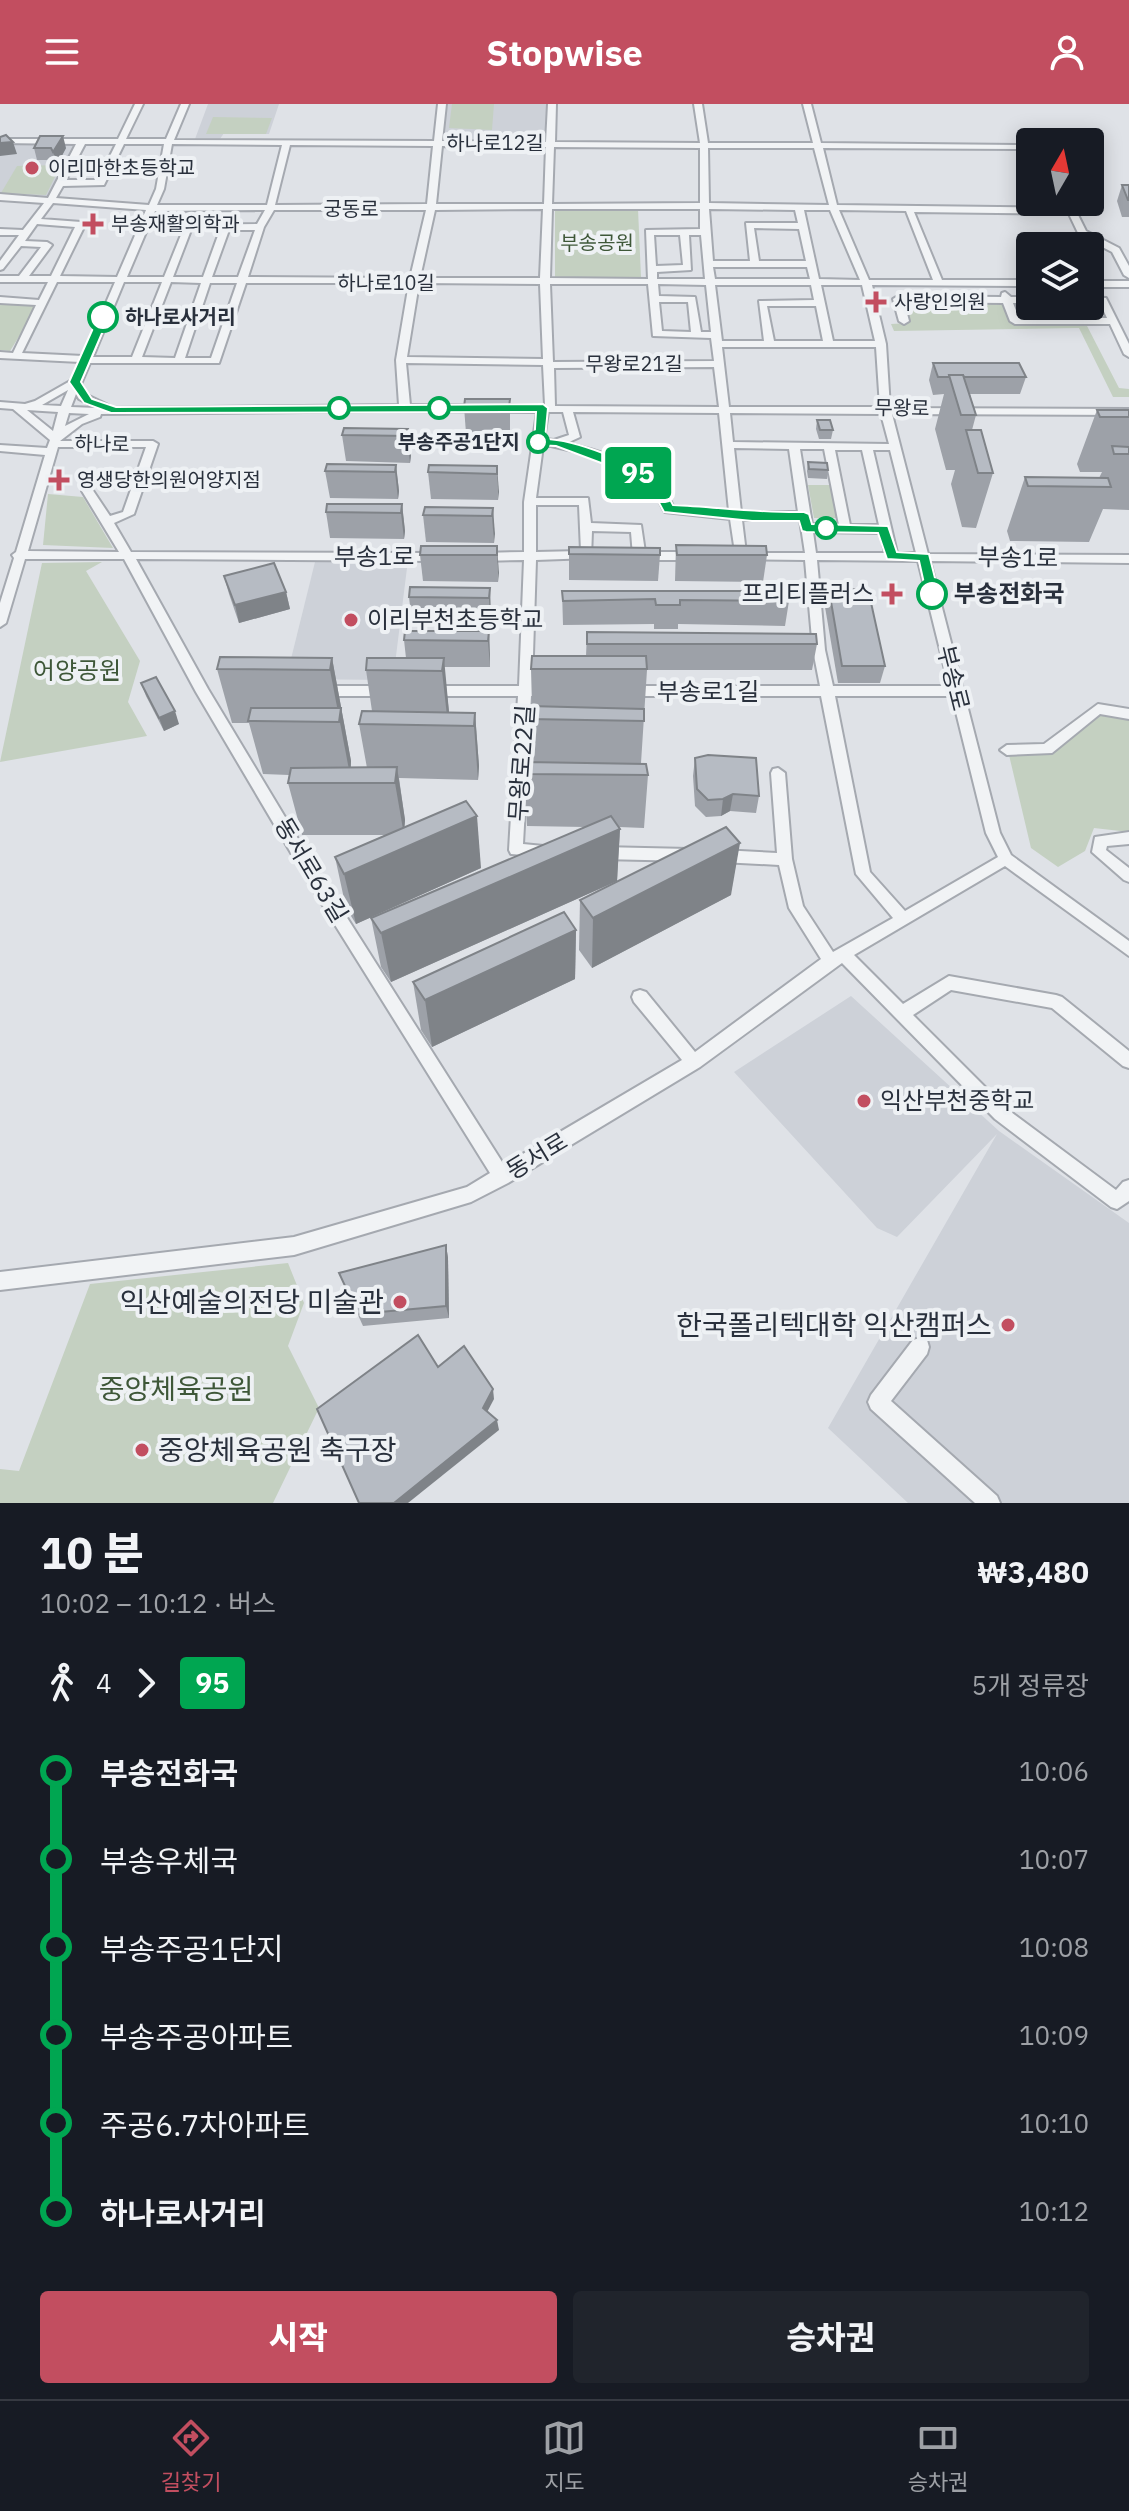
<!DOCTYPE html>
<html lang="ko">
<meta charset="utf-8">
<style>
:root{--surface:#171b24;--page:#20242c;--text:#f1f3f6;--muted:#9ea1a6;--line:#363941;--accent:#c24e60}
body{margin:0;font-family:"IBM Plex Sans","Noto Sans KR",sans-serif;background:var(--page);color:var(--text);height:100vh;display:flex;flex-direction:column;font-size:30px;white-space:nowrap}
*{box-sizing:border-box;margin:0}
p{font-size:26px;color:var(--muted)}
.icon{flex:none;width:44px;height:44px;fill:none;stroke:currentColor;stroke-width:2;stroke-linecap:round;stroke-linejoin:round}
.map{position:relative;height:1399px;overflow:hidden}
.side{display:flex;flex-direction:column;background:var(--surface);flex:1}
.side>*{flex:none}
.badge{padding:0 16px;border-radius:6px;font-size:28px;line-height:52px}
.needle{width:52px;rotate:9deg}
.fabs{position:absolute;left:1016px;top:24px;display:grid;gap:16px}
.fabs a{display:grid;place-items:center;width:88px;height:88px;border-radius:8px;background:var(--surface);box-shadow:0 4px 20px #0003;font-size:40px}
.map>.badge{position:absolute;translate:-50% -50%;box-shadow:0 0 0 4px #fff}
.legs{display:flex;align-items:center;gap:12px;height:88px;padding:0 40px;font-size:26px}
.legs p{margin-inline-start:auto}
.head{display:flex;align-items:center;justify-content:space-between;height:136px;padding:0 40px}
h1{font-size:44px;font-weight:800;line-height:60px}
.primary-button{display:flex;gap:16px;margin-top:auto;padding:16px 40px}
.primary-button a{flex:1;height:92px;border-radius:8px;background:var(--accent);color:#fff;font-size:32px;font-weight:800;line-height:92px;text-align:center}
.primary-button a+a{background:var(--page);color:var(--text)}
ul{padding:0 40px;list-style:none}
li{display:flex;align-items:center;gap:28px;height:88px;font-size:30px}
li i{display:grid;place-items:center;width:12px;height:100%;margin:0 10px;background:currentColor}
li i::after{content:'';width:20px;height:20px;margin:-10px;border:6px solid;border-radius:50%;background:var(--surface)}
li p{margin-inline-start:auto}
li:first-child i{background:linear-gradient(#0000 50%,currentColor 0)}
li:last-child i{background:linear-gradient(currentColor 50%,#0000 0)}
header{display:flex;justify-content:space-between;align-items:center;height:104px;padding:0 40px;background:var(--accent);color:#fff;font-size:36px;font-weight:800}
.tab-bar{display:flex;justify-content:space-around;align-items:center;height:112px;border-top:2px solid var(--line);background:var(--surface);font-size:22px;color:var(--muted)}
.tab-bar a{display:grid;justify-items:center;gap:4px}
.tab-bar .on{color:var(--accent)}
.map>svg:first-child{display:block}
.built{fill:#cdd1d8}
.green{fill:#c4d0c1}
.lines{fill:none;stroke-linecap:round;stroke-linejoin:round}
.minor-casing{stroke:#a5a9b0;stroke-width:4}
.minor{fill:#f1f3f5;fill-rule:evenodd}
.wall{fill:#9da1a8}
.shaded-wall{fill:#7f8388}
.building{fill:#b6bbc3;stroke:#7f8388;stroke-width:2}
.line-1{fill:#00a651;stroke:#fff;stroke-width:2}
.poi-dot{fill:#c24e60;stroke:#eef1f4;stroke-width:3}
.stop-1-dot{fill:#fff;stroke:#00a651;stroke-width:4}
.labels{text-anchor:middle;stroke-width:8;stroke-linejoin:round;paint-order:stroke}
.far-street-label{font-size:20px;fill:#29303c;stroke:#eef1f4}
.far-poi-label{font-size:20px;fill:#29303c;stroke:#eef1f4;text-anchor:start}
.far-park-label{font-size:20px;fill:#3e5738;stroke:#eef1f4}
.far-stop-label{font-size:20px;font-weight:bold;fill:#29303c;stroke:#eef1f4;text-anchor:start}
.street-label{font-size:24px;fill:#29303c;stroke:#eef1f4}
.poi-label{font-size:24px;fill:#29303c;stroke:#eef1f4;text-anchor:start}
.stop-label{font-size:24px;font-weight:bold;fill:#29303c;stroke:#eef1f4;text-anchor:start}
.park-label{font-size:24px;fill:#3e5738;stroke:#eef1f4}
.near-poi-label{font-size:28px;fill:#29303c;stroke:#eef1f4;text-anchor:end}
.near-park-label{font-size:28px;fill:#3e5738;stroke:#eef1f4}
</style>
<header><svg class="icon" aria-label="menu" viewBox="0 0 24 24"><path d="M4 6h16M4 12h16M4 18h16"/></svg>Stopwise<svg class="icon" aria-label="person" viewBox="0 0 24 24"><circle cx="12" cy="8" r="4"/><path d="M4 21q1-7 8-7t8 7"/></svg></header>
<div class="map">
<svg width="1129" height="1399" viewBox="0 0 1129 1399">
<rect width="100%" height="100%" fill="#dfe2e7"/>
<g class="built">
<polygon points="208,0 279,0 269,30 224,29 220,35 195,35"/>
<polygon points="448,0 548,0 544,34 542,37 441,35"/>
<polygon points="0,38 79,38 47,92 0,89"/>
<polygon points="408,456 393,576 286,575 315,458"/>
<polygon points="851,892 999,1027 1129,1119 1129,1399 908,1399 828,1324 997,1030 897,1133 877,1124 734,968"/>
</g>
<g class="green">
<polygon points="452,0 494,0 492,26 449,24"/>
<polygon points="213,13 272,14 266,30 206,30"/>
<polygon points="61,61 46,91 1,89 17,62"/>
<polygon points="555,105 638,105 641,173 555,174"/>
<polygon points="903,196 1004,196 1013,220 1086,220 1119,284 1129,285 1129,293 1113,293 1079,224 894,227 891,220 909,219"/>
<polygon points="0,198 38,202 10,247 0,246"/>
<polygon points="808,381 831,381 839,414 814,414"/>
<polygon points="48,390 83,393 113,444 43,441"/>
<polygon points="102,458 86,467 140,557 128,598 147,632 0,658 42,459"/>
<polygon points="1101,609 1129,613 1129,728 1094,724 1085,747 1058,763 1031,744 1009,651 1050,650"/>
<polygon points="288,1159 304,1199 288,1242 319,1304 273,1399 0,1399 0,1365 19,1367 90,1180"/>
</g>
<g class="lines">
<defs>
<g id="minor">
<path d="M135 0H143L126 35H166L181 0H189L174 36 434 37 438 0H446L442 37 546 38 548 0H556L555 38 700 39 694 0H702L708 39H813L803 0H811L821 39 1030 41V45L823 44 837 101 1072 104 1076 107 1086 127 1119 144 1129 162V174L1124 171 1112 148 1079 131 1069 110 914 108 942 176H1030V182L872 181 886 240 890 304 1129 305V311L892 310 928 450 1129 451V459L930 457 1000 729 1011 751 1129 837V852L1005 762 854 851 903 900 949 872 1056 891 1062 893 1129 947V964L1123 962 1052 904 951 886 913 911 1007 1005 1116 1086 1123 1078 1129 1076V1097L1117 1105 1111 1103 995 1015 842 859 700 963 508 1079 471 1098 294 1151 0 1186V1168L294 1133 467 1083 490 1069 307 776 196 588 124 455H25L6 519 0 523V499L14 454 12 451 16 448 45 351 0 347V341L47 344 50 336 13 305 0 304V298L25 300 35 297 72 276 80 258 0 254V248L13 249 36 201 0 199V193L39 196 48 178H0V172H19L41 143 21 142 3 165 0 166V157L19 131H0V125L23 126 44 99 0 96V90L48 94 76 40 0 39V35H118ZM85 40H116L98 76H66ZM124 40H164L156 85 149 101 56 94 63 82 104 81ZM172 40 282 41 267 101H157L164 85ZM290 41 433 42 427 100 275 101ZM442 42 546 43 544 100H436ZM554 43 700 44V99L552 100ZM708 44H814L829 101 709 99ZM53 99 146 106 117 173 60 172 85 121 81 118 41 115ZM543 105 540 174H420L435 106ZM552 105H700V125L646 126 648 175 550 174ZM709 105 795 106 798 119H746L750 157H713ZM265 106 257 120 185 121 164 173H127L155 107ZM274 106H426L410 174 248 173 264 123ZM804 106H830L860 176 819 175ZM839 106 906 107 933 176H869ZM37 120 75 123 51 172H29L52 141 47 138 25 137ZM754 124 799 125 806 157H759ZM191 126H220L203 173H173ZM229 126H255L238 173H212ZM654 131H680L683 161 656 162ZM689 131H701L705 175H657V168L691 166ZM713 163H807L810 175H715ZM57 178H115L83 252 22 249ZM124 178H162L132 253H93ZM171 178 201 179 175 254 142 253ZM210 179H237L211 254H185ZM246 179H409L396 256 399 301 109 304 108 301 87 291 81 280 90 259H219ZM419 179 540 180 543 255 407 253ZM550 180H648L653 232 711 234 714 257 553 258ZM658 180 706 181 711 228H701L695 193 659 192ZM715 181H811L814 196 759 197 764 237H722ZM821 181H862L875 237H833ZM659 198H688L691 228 662 227ZM767 202H816L823 237H774ZM722 243H876L880 303H729ZM406 259 543 261 545 301H410ZM714 263 719 303 555 302 554 264ZM68 286 61 302 42 301ZM76 290 79 295 97 304 71 303ZM27 306 58 308 53 327ZM405 307 537 308 524 398V448L481 449 475 453 481 457 524 456 519 582H429L422 587 429 592H518L509 746 511 750 549 753 554 751 556 747 554 743 523 740 531 592H548L555 587 548 582H532L536 456 591 454 592 427 631 428 633 452 639 456H693L699 452 693 448H645L641 421 591 419 588 394H536L543 342H551C583 349 628 359 652 385 657 391 660 400 665 408L730 415 736 455 805 456 813 546 820 582H629L622 587 629 592H821L856 770 893 814 833 848 803 802 792 755 785 669 778 664 773 665 771 669 777 749 721 746 716 748 714 752 716 756 721 758 779 761 789 804 821 855 695 948 646 888 640 886 634 888 632 893 634 898 682 956 504 1061 318 768 208 585 136 455 437 457 443 453 437 449 131 448 114 419 134 410 158 340 153 337H60L82 320 100 313 101 310ZM548 308H563L569 331 554 336 544 335ZM573 308 719 309 729 407 673 402C669 394 665 386 659 380 636 356 598 347 567 339L580 333ZM69 309 89 310 65 322ZM730 309 881 310 889 340 733 338ZM58 343H146L123 408 110 412 92 385H84L82 387 119 448 28 447ZM734 344 789 345 798 408H741ZM800 345H824L839 421 812 420ZM835 346H862L879 421H850ZM873 346H890L916 449H897ZM536 401H579L581 447 536 448ZM742 416H800L805 449H746ZM813 428 881 429 885 449H816ZM817 456 918 457 949 582H833L825 546ZM835 592H952L986 729 998 753 905 807 870 768Z"/>
<rect x="1090" y="177" width="39" height="6"/>
<polygon points="1005,188 1011,193 1030,193 1030,199 1013,199 1019,214 1107,214 1100,199 1090,199 1090,193 1106,194 1129,240 1129,253 1124,250 1110,220 1015,220 1010,217 1003,199 904,198 909,217 904,220 899,217 893,195 898,192 1001,193 1002,189"/>
<polygon points="321,582 388,582 395,587 388,592 321,592 314,587"/>
<polygon points="1098,600 1129,605 1129,615 1100,610 1052,649 1007,651 1000,646 1007,641 1044,640"/>
<polygon points="1129,728 1129,740 1107,742 1106,746 1129,764 1129,778 1124,776 1092,748 1095,733"/>
<polygon points="601,743 689,745 694,747 696,751 694,755 689,757 601,755 596,753 594,749 596,745"/>
<polygon points="920,1234 927,1236 929,1243 927,1250 891,1297 997,1392 1000,1399 975,1399 871,1305 868,1298 871,1291 913,1236"/>
</g>
</defs>
<use href="#minor" class="minor-casing"/>
<use href="#minor" class="minor"/>
</g>
<g class="wall">
<polygon points="34,44 66,44 57,61 55,56 37,56"/>
<polygon points="1122,81 1129,81 1129,113 1122,113 1117,97"/>
<polygon points="933,259 1026,273 1020,290 970,290 976,311 972,326 993,369 976,424 962,423 951,380 955,366 946,366 935,325 944,290 933,291 929,276"/>
<polygon points="510,295 510,329 466,329 464,303"/>
<polygon points="1097,306 1129,306 1129,406 1103,405 1089,438 1010,437 1007,427 1025,373 1099,374 1102,368 1080,368 1077,360"/>
<polygon points="817,316 833,326 831,335 819,335 816,325"/>
<polygon points="408,325 411,351 410,359 346,357 342,331"/>
<polygon points="808,358 828,366 827,375 808,374 807,367"/>
<polygon points="396,361 399,387 398,395 330,394 325,367"/>
<polygon points="497,362 498,396 431,395 428,368"/>
<polygon points="402,400 405,427 404,435 330,434 326,408"/>
<polygon points="493,404 494,439 426,438 423,411"/>
<polygon points="676,441 767,451 763,478 675,477"/>
<polygon points="497,442 498,478 423,477 420,451"/>
<polygon points="569,443 660,451 658,477 569,476"/>
<polygon points="224,472 286,488 290,505 239,519 229,490"/>
<polygon points="490,484 490,520 412,519 409,493"/>
<polygon points="829,486 885,562 880,579 838,579 825,503"/>
<polygon points="562,487 789,497 785,522 678,520 678,525 654,525 654,520 563,521"/>
<polygon points="489,527 490,563 444,563 449,608 475,609 479,662 478,676 399,674 405,716 404,723 481,764 356,820 346,804 335,753 385,731 302,731 288,679 289,671 263,670 249,619 232,619 217,565 332,554 351,657 351,664 367,664 359,620 372,607 366,566 406,554 404,536"/>
<polygon points="587,528 817,540 812,566 647,566 641,659 648,671 644,724 619,723 620,725 617,777 391,878 381,863 371,814 585,723 527,722 525,670 530,658 528,615 532,602 531,565 586,552"/>
<polygon points="141,579 179,620 164,627 146,592"/>
<polygon points="695,654 759,692 756,709 730,707 721,712 706,713 695,702 693,672"/>
<polygon points="731,791 592,864 579,846 580,796"/>
<polygon points="576,826 575,875 432,943 421,926 413,878"/>
<polygon points="446,1141 448,1154 449,1214 363,1222 339,1169"/>
</g>
<g class="shaded-wall">
<polygon points="63,32 66,44 57,61 53,48"/>
<polygon points="13,38 17,50 0,52 0,39"/>
<polygon points="408,325 411,351 410,359 407,332"/>
<polygon points="396,361 399,387 398,395 395,368"/>
<polygon points="497,362 499,388 498,396 497,370"/>
<polygon points="402,400 405,427 404,435 401,409"/>
<polygon points="493,404 495,430 494,439 492,412"/>
<polygon points="497,442 499,469 498,478 497,451"/>
<polygon points="490,484 491,511 490,520 489,494"/>
<polygon points="286,488 290,505 239,519 235,501"/>
<polygon points="489,527 490,553 490,563 488,537"/>
<polygon points="332,554 351,657 350,671 330,566"/>
<polygon points="444,554 449,608 448,621 442,567"/>
<polygon points="175,607 179,620 164,627 159,614"/>
<polygon points="475,609 479,662 478,676 474,622"/>
<polygon points="397,663 405,716 404,731 395,679"/>
<polygon points="733,690 730,707 721,712 723,695"/>
<polygon points="477,712 481,764 356,820 344,770"/>
<polygon points="620,725 617,777 391,878 381,829"/>
<polygon points="740,739 731,791 592,864 593,814"/>
<polygon points="576,826 575,875 432,943 425,896"/>
<polygon points="446,1141 448,1154 449,1214 446,1202"/>
<polygon points="493,1285 494,1295 484,1314 483,1304"/>
<polygon points="497,1316 499,1326 408,1399 394,1399"/>
</g>
<g class="building">
<polygon points="6,31 13,38 0,39 0,33"/>
<polygon points="40,32 63,32 53,48 51,44 34,44"/>
<polygon points="1122,81 1129,81 1129,96 1128,96"/>
<polygon points="933,259 1019,259 1026,273 964,273 963,271 949,271 949,273 938,273"/>
<polygon points="949,271 963,271 976,311 961,311"/>
<polygon points="465,295 510,295 509,303 464,303"/>
<polygon points="1097,306 1129,306 1129,313 1100,313"/>
<polygon points="817,316 830,316 833,326 820,326"/>
<polygon points="344,324 408,325 407,332 342,331"/>
<polygon points="966,326 981,326 993,369 978,369"/>
<polygon points="1112,342 1129,343 1129,350 1114,350"/>
<polygon points="808,358 827,359 828,366 809,365"/>
<polygon points="327,360 396,361 395,368 325,367"/>
<polygon points="429,361 497,362 497,370 428,368"/>
<polygon points="1025,373 1108,374 1111,383 1028,382"/>
<polygon points="327,400 402,400 401,409 326,408"/>
<polygon points="425,403 493,404 492,412 423,411"/>
<polygon points="676,441 766,442 767,451 677,451"/>
<polygon points="421,442 497,442 497,451 420,451"/>
<polygon points="569,443 660,444 660,451 569,450"/>
<polygon points="274,459 286,488 235,501 224,472"/>
<polygon points="410,483 490,484 489,494 409,493"/>
<polygon points="868,485 885,562 842,562 829,486"/>
<polygon points="562,487 788,487 789,497 680,496 680,501 656,501 655,495 563,497"/>
<polygon points="405,527 489,527 488,537 404,536"/>
<polygon points="587,528 816,530 817,540 587,540"/>
<polygon points="532,552 646,552 647,565 531,565"/>
<polygon points="220,553 332,554 330,566 217,565"/>
<polygon points="367,554 444,554 442,567 366,566"/>
<polygon points="156,573 175,607 159,614 141,579"/>
<polygon points="529,602 644,605 644,617 528,615"/>
<polygon points="251,604 341,604 339,618 248,617"/>
<polygon points="362,607 475,609 474,622 359,620"/>
<polygon points="708,651 756,654 759,692 733,690 723,695 708,696 697,685 695,654"/>
<polygon points="526,658 646,660 648,671 525,670"/>
<polygon points="397,663 395,679 288,679 291,664"/>
<polygon points="466,697 477,712 344,770 335,753"/>
<polygon points="611,712 620,725 381,829 371,814"/>
<polygon points="726,723 740,739 593,814 580,796"/>
<polygon points="564,808 576,826 425,896 413,878"/>
<polygon points="446,1141 446,1202 358,1210 339,1169"/>
<polygon points="418,1231 438,1263 464,1242 493,1285 483,1304 497,1316 394,1399 359,1399 317,1305"/>
</g>
<path class="line-1" d="M103 209 109 213 81 278 92 295 116 303 543 300 548 304 545 335C573 335 640 360 660 380 666 386 669 394 673 401 717 403 760 409 804 408L809 410 812 420 888 422 897 448 929 450 939 490 932 495 927 493 919 457 887 455 878 429 806 428 802 427 799 417H752L664 408 652 386 633 371 556 342 534 341 536 308 111 309 84 299 69 278 98 213Z"/>
<g class="poi-dot">
<circle cx="32" cy="64" r="8"/>
<path d="M89 108h8v8h8v8h-8v8h-8v-8h-8v-8h8z"/>
<path d="M872 186h8v8h8v8h-8v8h-8v-8h-8v-8h8z"/>
<path d="M55 364h8v8h8v8h-8v8h-8v-8h-8v-8h8z"/>
<path d="M888 478h8v8h8v8h-8v8h-8v-8h-8v-8h8z"/>
<circle cx="351" cy="516" r="8"/>
<circle cx="864" cy="997" r="8"/>
<circle cx="400" cy="1198" r="8"/>
<circle cx="1008" cy="1221" r="8"/>
<circle cx="142" cy="1346" r="8"/>
</g>
<g class="stop-1-dot">
<circle cx="103" cy="213" r="14"/>
<circle cx="339" cy="304" r="10"/>
<circle cx="439" cy="304" r="10"/>
<circle cx="538" cy="338" r="10"/>
<circle cx="826" cy="424" r="10"/>
<circle cx="932" cy="490" r="14"/>
</g>
<g class="labels">
<g class="far-street-label">
<text x="495" y="46">하나로12길</text>
<text x="351" y="112">궁동로</text>
<text x="386" y="186">하나로10길</text>
<text x="634" y="267">무왕로21길</text>
<text transform="translate(902 304) rotate(1)" y="7">무왕로</text>
<text transform="translate(102 340) rotate(1)" y="7">하나로</text>
</g>
<g class="far-poi-label">
<text x="48" y="71">이리마한초등학교</text>
<text x="111" y="127">부송재활의학과</text>
<text x="894" y="205">사랑인의원</text>
<text x="77" y="383">영생당한의원어양지점</text>
</g>
<g class="far-park-label">
<text x="597" y="146">부송공원</text>
</g>
<g class="far-stop-label">
<text x="125" y="220">하나로사거리</text>
<text x="520" y="345" text-anchor="end">부송주공1단지</text>
</g>
<g class="street-label">
<text x="374" y="461">부송1로</text>
<text transform="translate(1018 454) rotate(1)" y="8">부송1로</text>
<text transform="translate(953 574) rotate(76)" y="8">부송로</text>
<text x="708" y="596">부송로1길</text>
<text transform="translate(522 659) rotate(-86)" y="8">무왕로22길</text>
<text transform="translate(311 766) rotate(59)" y="8">동서로63길</text>
<text transform="translate(537 1052) rotate(-31)" y="8">동서로</text>
</g>
<g class="poi-label">
<text x="874" y="498" text-anchor="end">프리티플러스</text>
<text x="367" y="524">이리부천초등학교</text>
<text x="880" y="1005">익산부천중학교</text>
</g>
<g class="stop-label">
<text x="954" y="498">부송전화국</text>
</g>
<g class="park-label">
<text x="77" y="575">어양공원</text>
</g>
<g class="near-poi-label">
<text x="384" y="1208">익산예술의전당 미술관</text>
<text x="992" y="1231">한국폴리텍대학 익산캠퍼스</text>
<text x="158" y="1356" text-anchor="start">중앙체육공원 축구장</text>
</g>
<g class="near-park-label">
<text x="176" y="1295">중앙체육공원</text>
</g>
</g>
</svg>
<div class="fabs">
<a><svg class="needle" viewBox="-14 -14 28 28"><path d="M0-13l5 13h-10z" fill="#e53935"/><path d="M0 13l5-13h-10z" fill="#9ea1a6"/></svg></a>
<a><svg class="icon" aria-label="layers" viewBox="0 0 24 24"><path d="M12 4l9 5-9 5-9-5zM3 14l9 5 9-5"/></svg></a>
</div>
<b class="badge" style="left:638px;top:369px;background:#00a651;color:#fff">95</b>
</div>
<section class="side">
<div class="head"><div><h1>10 분</h1><p>10:02 – 10:12 · 버스</p></div><b>₩3,480</b></div>
<div class="legs"><svg class="icon" aria-label="walk" viewBox="0 0 24 24"><circle cx="13" cy="4" r="2"/><path d="M13 8l-2 6 4 7M11 14l-3 7M7 12l3-4h3l4 4"/></svg>4<svg class="icon" aria-label="forward" viewBox="0 0 24 24"><path d="M9 5l7 7-7 7"/></svg><b class="badge" style="background:#00a651;color:#fff">95</b><p>5개 정류장</p></div>
<ul>
<li><i style="color:#00a651"></i><b>부송전화국</b><p>10:06</p></li>
<li><i style="color:#00a651"></i><span>부송우체국</span><p>10:07</p></li>
<li><i style="color:#00a651"></i><span>부송주공1단지</span><p>10:08</p></li>
<li><i style="color:#00a651"></i><span>부송주공아파트</span><p>10:09</p></li>
<li><i style="color:#00a651"></i><span>주공6.7차아파트</span><p>10:10</p></li>
<li><i style="color:#00a651"></i><b>하나로사거리</b><p>10:12</p></li>
</ul>
<div class="primary-button"><a>시작</a><a>승차권</a></div>
</section>
<nav class="tab-bar">
<a class="on"><svg class="icon" aria-label="directions" viewBox="0 0 24 24"><path d="M12 3l9 9-9 9-9-9zM9 14v-3h6M13 9l2 2-2 2"/></svg>길찾기</a>
<a><svg class="icon" aria-label="map" viewBox="0 0 24 24"><path d="M3 6l6-2 6 2 6-2v14l-6 2-6-2-6 2zM9 4v14M15 6v14"/></svg>지도</a>
<a><svg class="icon" aria-label="tickets" viewBox="0 0 24 24"><path d="M3 7h18v10H3zM15 7v10"/></svg>승차권</a>
</nav>
